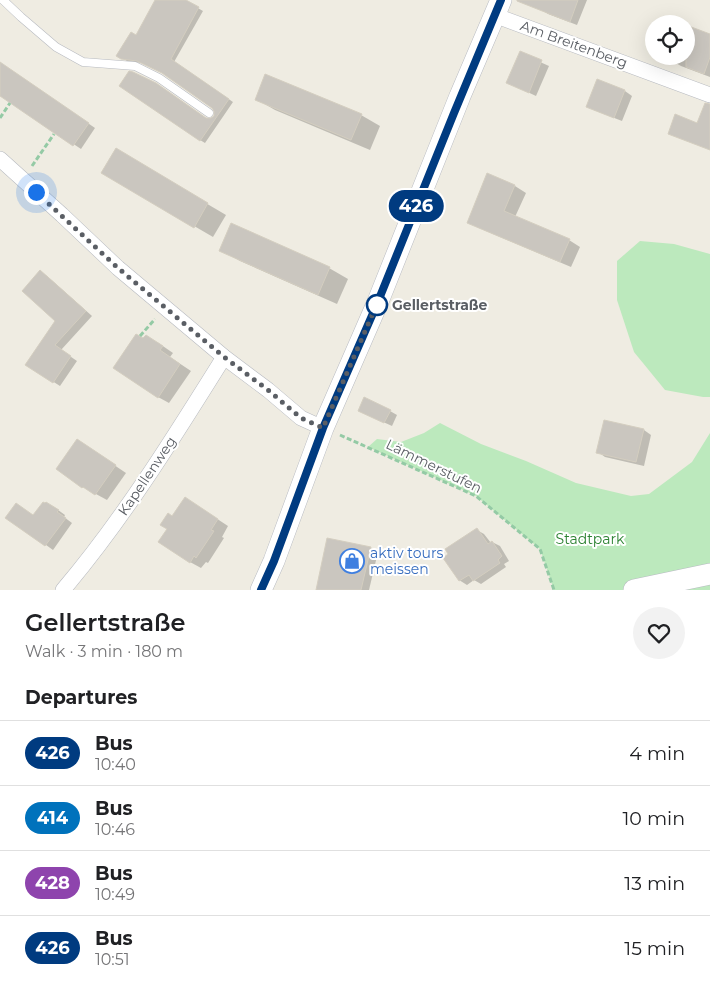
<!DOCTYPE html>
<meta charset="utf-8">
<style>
:root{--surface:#fff;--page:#f2f2f2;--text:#202124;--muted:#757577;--line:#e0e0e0}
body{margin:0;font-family:Montserrat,sans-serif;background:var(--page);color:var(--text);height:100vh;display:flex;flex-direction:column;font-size:19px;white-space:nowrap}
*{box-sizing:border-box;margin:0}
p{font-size:16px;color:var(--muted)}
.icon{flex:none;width:28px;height:28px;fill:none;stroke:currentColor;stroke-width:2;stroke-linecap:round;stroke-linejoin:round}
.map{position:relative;height:590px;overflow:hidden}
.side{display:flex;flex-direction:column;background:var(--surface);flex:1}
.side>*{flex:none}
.badge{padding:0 10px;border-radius:16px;font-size:18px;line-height:32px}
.controls{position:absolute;left:645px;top:15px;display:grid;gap:10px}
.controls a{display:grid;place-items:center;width:50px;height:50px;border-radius:50%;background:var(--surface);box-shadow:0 5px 20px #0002;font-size:25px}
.you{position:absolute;width:25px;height:25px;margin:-12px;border:4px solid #fff;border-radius:50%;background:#1a73e8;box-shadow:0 0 0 8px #1a73e833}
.map>.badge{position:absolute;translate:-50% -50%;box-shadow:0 0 0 2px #fff}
h2{padding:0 25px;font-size:19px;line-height:45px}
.round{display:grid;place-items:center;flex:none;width:52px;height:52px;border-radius:26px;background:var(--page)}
.overview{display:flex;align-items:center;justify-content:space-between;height:85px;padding:0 25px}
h1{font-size:24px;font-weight:600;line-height:38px}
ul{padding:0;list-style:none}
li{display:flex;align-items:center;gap:15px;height:65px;padding:0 25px;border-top:1px solid var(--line)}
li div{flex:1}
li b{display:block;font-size:19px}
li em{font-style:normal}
li .badge{min-width:55px;font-weight:700;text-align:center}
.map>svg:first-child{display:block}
.green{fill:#bce9bd}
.shadow{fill:#0003}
.building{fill:#cac6bf;stroke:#d4cec0}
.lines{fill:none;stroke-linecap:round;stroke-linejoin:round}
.lane-casing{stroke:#b7bac0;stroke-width:9}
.street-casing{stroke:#b7bac0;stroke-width:16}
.secondary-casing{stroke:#b8bbc2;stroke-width:22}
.path{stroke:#94caa5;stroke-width:3;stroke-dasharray:5 2.5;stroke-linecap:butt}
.lane{stroke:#fff;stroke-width:8}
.street{stroke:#fff;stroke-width:15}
.secondary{stroke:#fff;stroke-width:21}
.line-casing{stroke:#fff;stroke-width:11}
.line{stroke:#003b80;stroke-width:8}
.walk{stroke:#5a5e64;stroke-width:5;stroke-dasharray:0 9}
.stop-dot{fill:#fff;stroke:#003b80;stroke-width:2.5}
.labels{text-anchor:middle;stroke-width:4;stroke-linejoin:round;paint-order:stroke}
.street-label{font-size:14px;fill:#5a5e64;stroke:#fff}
.stop-label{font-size:14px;font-weight:bold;fill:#5a5e64;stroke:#fff;text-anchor:start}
.park-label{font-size:14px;fill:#2c8232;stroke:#fff}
.shop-label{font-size:14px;fill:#366cbe;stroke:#fff;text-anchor:start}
</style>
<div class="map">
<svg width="710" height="590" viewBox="0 0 710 590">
<rect width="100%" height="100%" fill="#efece2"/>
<g class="green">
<polygon points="640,241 674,244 710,254 710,397 703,397 665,390 634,352 617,300 617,261"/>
<polygon points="440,423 481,444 526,461 576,483 631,496 649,494 692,462 710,433 710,590 554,590 540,549 476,496 368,447 377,439 401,442 424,433"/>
</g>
<g class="shadow">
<polygon points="157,0 184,0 203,11 174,62 233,102 205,143 200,140 207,119 211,120 215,116 213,108 164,73 143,63 127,61 117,55 136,37"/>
<polygon points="545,0 587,0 577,25 548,14 541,9"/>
<polygon points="710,35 710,77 681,66 674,62 676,56 686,56"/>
<polygon points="520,53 549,66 536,96 508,83"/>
<polygon points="11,70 95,128 81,149 0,95 0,71"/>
<polygon points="597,81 625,91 632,96 622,121 594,110"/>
<polygon points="256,99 361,115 380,126 370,150 275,110"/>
<polygon points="116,150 226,215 213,237 103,173"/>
<polygon points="488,175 515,186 526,193 515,217 569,240 580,247 571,267 479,228 468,222"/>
<polygon points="232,225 329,268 348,279 337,304 240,261 221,250"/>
<polygon points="40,272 47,276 92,316 61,350 77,361 60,386 27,365 57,320"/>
<polygon points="157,342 173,353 170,357 191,371 169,403 158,397"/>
<polygon points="359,411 390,411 397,415 392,426"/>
<polygon points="644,430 651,435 644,466 605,457 598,452"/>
<polygon points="77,440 126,473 107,500 83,487"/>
<polygon points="196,505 228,526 222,537 224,538 208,563 206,562 201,568 190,562 169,529 173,517"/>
<polygon points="54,507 65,515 64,517 72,523 53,550 7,517 34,516"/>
<polygon points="477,530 484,534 491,543 492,542 500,546 509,561 504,564 506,567 481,584 474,580 467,585 459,580"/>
<polygon points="370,548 378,552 369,590 317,590"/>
</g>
<g class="building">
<polygon points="155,0 186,0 199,7 171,59 229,99 200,141 119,86 129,71 133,72 156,83 206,118 211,118 214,116 214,111 212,108 162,73 137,61 121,59 116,56 131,32 136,35"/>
<polygon points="517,0 578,0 570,22 517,1"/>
<polygon points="686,25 710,34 710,57 704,74 686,67"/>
<polygon points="520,51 542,60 529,93 506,83"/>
<polygon points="0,62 89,123 73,146 0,96"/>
<polygon points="265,74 362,114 351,140 255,100"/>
<polygon points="597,79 625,90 614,118 586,107"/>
<polygon points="705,103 710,104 710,150 668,134 675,114 697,123"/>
<polygon points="116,148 208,203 194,228 101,173"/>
<polygon points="487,173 515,185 504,211 570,239 560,262 467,223"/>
<polygon points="231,223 330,267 318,295 219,251"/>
<polygon points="40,270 86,311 55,345 71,356 53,383 25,365 55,321 22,291"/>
<polygon points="136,334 143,338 146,335 163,346 160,350 180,364 158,398 113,368"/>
<polygon points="364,397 391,410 384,423 358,411"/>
<polygon points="604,420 644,429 636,462 596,453"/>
<polygon points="77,439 116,465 95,495 83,487 82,488 56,469"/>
<polygon points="185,497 218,519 211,530 214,531 196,558 194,556 190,563 158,542 167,529 160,525 168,513 172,516"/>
<polygon points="43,502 45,503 46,502 59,510 57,512 66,518 45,546 5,518 16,503 33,515"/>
<polygon points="477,528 488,544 492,541 502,556 498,560 500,563 473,581 469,575 459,581 443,558 448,554 445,549"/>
<polygon points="327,538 371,547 361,590 316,590"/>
</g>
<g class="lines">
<defs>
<polyline id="lane" points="3,0 21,17 56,47 83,62 135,66 159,78 209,113"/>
<g id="street">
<polyline points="494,15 710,95"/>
<polyline points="0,159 62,215 118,268 224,357 268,390 301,418 323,428"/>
<path d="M63 590C124 518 174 437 224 357"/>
</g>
<g id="secondary">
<polyline points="261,590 274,561 323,428 377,304 460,96 501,0"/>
<polyline points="634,590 710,574"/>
</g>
</defs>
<use href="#lane" class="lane-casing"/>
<use href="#street" class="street-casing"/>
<use href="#secondary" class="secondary-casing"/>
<g class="path">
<polyline points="0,118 10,103"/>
<polyline points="32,166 54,134"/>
<polyline points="140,336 155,319"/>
<polyline points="340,435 476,496 540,549 554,590"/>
</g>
<use href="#lane" class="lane"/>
<use href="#street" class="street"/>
<use href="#secondary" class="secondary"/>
</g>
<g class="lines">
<defs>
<polyline id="line" points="261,590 274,561 323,428 377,304 454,113 501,0"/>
</defs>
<use href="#line" class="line-casing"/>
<use href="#line" class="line"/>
<polyline class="walk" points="36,192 118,268 224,357 268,390 301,418 323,428 377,304 377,305"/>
</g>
<defs>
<symbol id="shop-ring" viewBox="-11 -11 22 22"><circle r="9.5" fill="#fff" stroke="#3f7fe0" stroke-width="1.5"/><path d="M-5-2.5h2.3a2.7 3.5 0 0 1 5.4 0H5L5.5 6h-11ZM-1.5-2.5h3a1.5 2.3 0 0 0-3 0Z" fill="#3f7fe0"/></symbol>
</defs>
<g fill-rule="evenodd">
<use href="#shop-ring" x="338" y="547" width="28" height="28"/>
</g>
<circle class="stop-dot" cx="377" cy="305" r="10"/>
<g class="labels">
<g class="street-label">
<text transform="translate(574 44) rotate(20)" y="5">Am Breitenberg</text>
<text transform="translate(434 466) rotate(26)" y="5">Lämmerstufen</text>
<text transform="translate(147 476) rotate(-56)" y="5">Kapellenweg</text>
</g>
<g class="stop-label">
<text x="392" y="310">Gellertstraße</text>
</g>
<g class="park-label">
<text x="590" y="544">Stadtpark</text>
</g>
<g class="shop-label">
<text x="370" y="558">aktiv tours<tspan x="370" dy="16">meissen</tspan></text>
</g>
</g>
</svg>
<div class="controls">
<a><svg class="icon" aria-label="locate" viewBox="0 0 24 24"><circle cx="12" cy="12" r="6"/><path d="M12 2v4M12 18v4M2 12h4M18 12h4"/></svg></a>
</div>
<div class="you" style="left:36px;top:192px"></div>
<b class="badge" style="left:416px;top:206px;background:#003b80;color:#fff">426</b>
</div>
<section class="side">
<div class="overview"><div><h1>Gellertstraße</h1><p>Walk · 3 min · 180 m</p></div><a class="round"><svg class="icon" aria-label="heart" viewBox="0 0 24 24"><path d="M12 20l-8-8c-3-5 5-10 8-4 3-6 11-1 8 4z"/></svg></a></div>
<h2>Departures</h2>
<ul>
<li><span class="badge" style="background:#003b80;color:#fff">426</span><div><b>Bus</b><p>10:40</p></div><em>4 min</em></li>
<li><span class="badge" style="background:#0072bc;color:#fff">414</span><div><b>Bus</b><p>10:46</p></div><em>10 min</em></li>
<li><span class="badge" style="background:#8e44ad;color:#fff">428</span><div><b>Bus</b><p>10:49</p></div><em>13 min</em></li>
<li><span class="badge" style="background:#003b80;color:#fff">426</span><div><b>Bus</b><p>10:51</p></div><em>15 min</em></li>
</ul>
</section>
